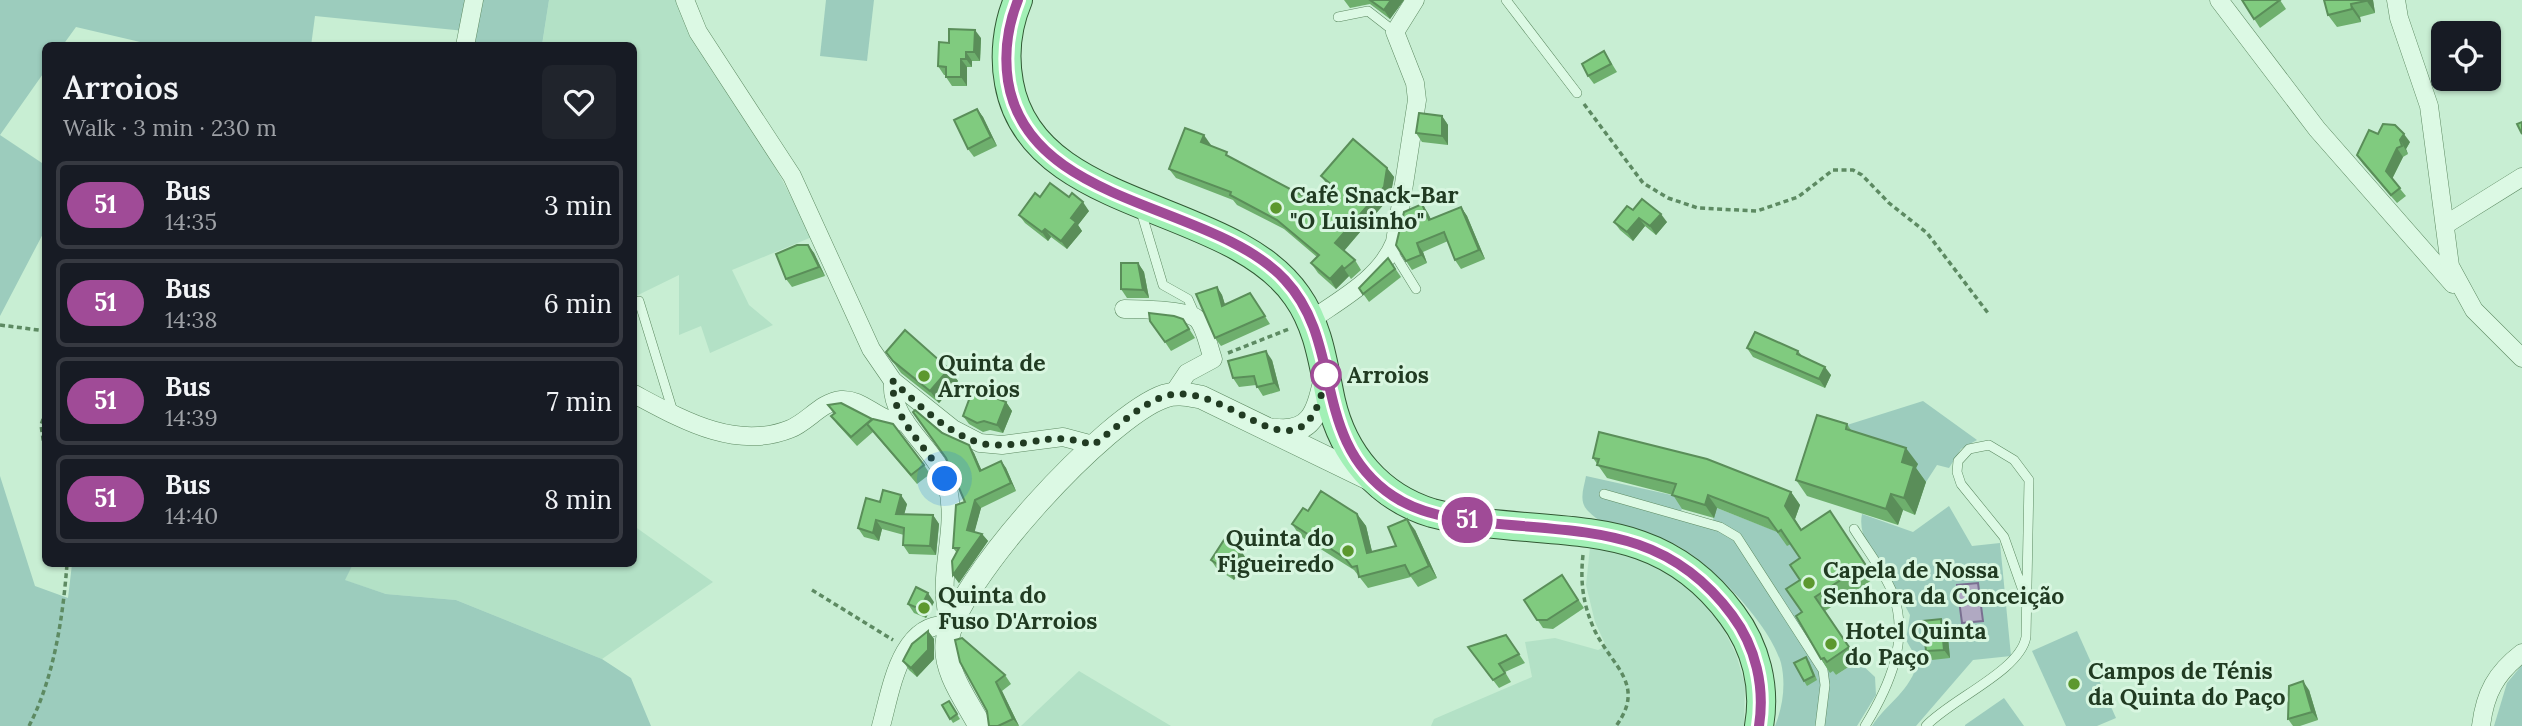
<!DOCTYPE html>
<meta charset="utf-8">
<style>
:root{--surface:#171b24;--page:#20242c;--text:#f1f3f6;--muted:#9ea1a6;--line:#363941}
body{margin:0;font-family:Lora,serif;background:var(--page);color:var(--text);height:100vh;display:flex;flex-direction:column;font-size:26px;white-space:nowrap}
*{box-sizing:border-box;margin:0}
p{font-size:23px;color:var(--muted)}
.icon{flex:none;width:38px;height:38px;fill:none;stroke:currentColor;stroke-width:2;stroke-linecap:round;stroke-linejoin:round}
.map{position:relative;flex:1;overflow:hidden}
.panel{position:absolute;left:42px;top:42px;width:595px;height:525px;display:flex;flex-direction:column;background:var(--surface);border-radius:10px;box-shadow:0 2px 5px #0004}
.panel>*{flex:none}
.badge{padding:0 14px;border-radius:23px;font-size:24px;line-height:46px}
.fabs{position:absolute;left:2431px;top:21px;display:grid;gap:14px}
.fabs a{display:grid;place-items:center;width:70px;height:70px;border-radius:10px;background:var(--surface);box-shadow:0 2px 5px #0004;font-size:35px}
.you{position:absolute;width:35px;height:35px;margin:-18px;border:5px solid #fff;border-radius:50%;background:#1a73e8;box-shadow:0 0 0 10px #1a73e833}
.map>.badge{position:absolute;translate:-50% -50%;box-shadow:0 0 0 4px #fff}
.round{display:grid;place-items:center;flex:none;width:74px;height:74px;border-radius:10px;background:var(--page)}
.headline{display:flex;align-items:center;justify-content:space-between;height:119px;padding:0 21px}
h1{font-size:33px;font-weight:600;line-height:52px}
ul{padding:0;list-style:none}
li{display:flex;align-items:center;gap:21px;height:88px;margin:0 14px 10px;padding:0 7px;border:4px solid var(--line);border-radius:10px}
li div{flex:1}
li b{display:block;font-size:26px}
li em{font-style:normal}
li .badge{min-width:77px;font-weight:700;text-align:center}
.map>svg:first-child{display:block}
.farmland{fill:#b3e1c6}
.green{fill:#9cccbd}
.water{fill:#b0a9c2;stroke:#7a7091;stroke-width:2}
.lines{fill:none;stroke-linecap:round;stroke-linejoin:round}
.service-casing{stroke:#5d8a62;stroke-width:10}
.minor-casing{stroke:#5d8a62;stroke-width:19}
.tertiary-casing{stroke:#5d8a62;stroke-width:24}
.primary-casing{stroke:#315833;stroke-width:30}
.path{stroke:#5d8a62;stroke-width:3.5;stroke-dasharray:5 3.5;stroke-linecap:butt}
.service{stroke:#dcf9e4;stroke-width:9}
.minor{stroke:#dcf9e4;stroke-width:18}
.tertiary{stroke:#dcf9e4;stroke-width:23}
.primary{stroke:#a2f0b6;stroke-width:28}
.wall{fill:#6eaf6d}
.shaded-wall{fill:#5a8e59}
.building{fill:#80cb7f;stroke:#5a8e59;stroke-width:2}
.line-casing{stroke:#fff;stroke-width:16}
.line{stroke:#a04b97;stroke-width:10}
.walk{stroke:#213b22;stroke-width:7;stroke-dasharray:0 12.6}
.poi-dot{fill:#5c982e;stroke:#d8f6e0;stroke-width:2.5}
.stop-dot{fill:#fff;stroke:#a04b97;stroke-width:3.5}
.labels{text-anchor:middle;stroke-width:6;stroke-linejoin:round;paint-order:stroke}
.poi-label{font-size:23px;font-weight:bold;fill:#213b22;stroke:#d8f6e0;text-anchor:start}
.stop-label{font-size:23px;font-weight:bold;fill:#213b22;stroke:#d8f6e0;text-anchor:start}
</style>
<div class="map">
<svg width="2522" height="726" viewBox="0 0 2522 726">
<rect width="100%" height="100%" fill="#c8eed3"/>
<g class="farmland">
<polygon points="549,0 680,0 740,100 812,237 732,270 749,305 773,325 710,353 701,326 679,335 679,275 634,297 634,46 542,46"/>
<polygon points="634,526 713,582 602,659 456,600 386,594 344,580 353,564 634,564"/>
<polygon points="1590,547 1632,556 1664,570 1692,591 1720,622 1736,654 1745,684 1744,726 1431,726 1434,719 1532,677 1525,642 1555,638 1598,650 1606,646 1595,622 1586,585"/>
<polygon points="1079,671 1171,726 1021,726"/>
</g>
<g class="green">
<polygon points="0,0 549,0 542,45 474,45 475,32 315,16 311,46 153,45 76,27 63,45 46,46 45,71 0,135 45,165 46,228 0,316"/>
<polygon points="826,0 874,0 867,61 820,56"/>
<polygon points="1923,401 1977,440 1961,449 1949,468 1937,465 1926,482 1913,478 1917,464 1828,431"/>
<polygon points="0,476 35,586 68,598 72,564 353,564 345,580 386,594 456,600 602,659 631,678 651,726 0,726"/>
<path d="M1586 476 1685 498 1681 512 1712 522 1717 508 1778 532 1788 545 1791 544 1810 572 1811 626 1836 675 1858 661 1875 677 1876 695 1857 726H1775C1783 706 1786 684 1781 663 1770 624 1709 560 1672 543 1645 531 1608 533 1588 511 1578 501 1584 488 1586 476Z"/>
<path d="M1949 506 1972 546 2000 543 2011 656 1973 660 1916 726H1872C1887 703 1911 691 1918 661L1906 640 1910 615C1897 586 1855 546 1862 514L1913 532Z"/>
<polygon points="2077,631 2116,718 2097,726 2066,726 2032,651"/>
<polygon points="2522,665 2522,726 2494,726 2507,683"/>
<polygon points="2004,698 2024,726 1965,726 1965,725"/>
</g>
<polygon class="water" points="1978,583 1983,621 1962,623 1957,585"/>
<g class="lines">
<defs>
<g id="service">
<polyline points="1506,0 1577,93"/>
<polyline points="1338,17 1368,11 1395,32"/>
<polyline points="1140,208 1163,285 1188,299 1196,317"/>
<polyline points="1392,250 1416,289"/>
<polyline points="639,301 674,415"/>
<polyline points="1604,494 1720,527 1737,537 1823,670 1825,685 1820,726"/>
<path d="M1854 529C1867 550 1884 571 1893 594 1910 640 1889 687 1865 726"/>
<path d="M1926 726C1951 699 2020 671 2026 637L2029 480 2014 460 1989 445 1969 449 1958 461 1957 472 1961 484 2004 537 2027 602"/>
</g>
<g id="minor">
<polyline points="685,0 698,32 792,176 871,349 893,381 953,429 980,443 1002,445 1063,437 1093,445"/>
<polyline points="2219,0 2317,129 2453,284"/>
<polyline points="2396,0 2399,18 2429,106 2450,266 2474,310 2522,358"/>
<polyline points="465,46 474,0"/>
<polyline points="2445,225 2522,177"/>
<path d="M1124 309C1139 309 1185 310 1196 318 1205 325 1209 349 1213 359L1187 373 1173 394"/>
<path d="M1311 320C1341 299 1381 278 1395 242L1417 100 1415 83 1395 32 1415 0"/>
<path d="M634 394C681 419 735 451 790 429 808 422 821 402 841 400 865 398 879 425 905 421"/>
<path d="M881 726C891 691 900 620 951 625 933 580 960 531 947 485 937 447 889 423 893 381"/>
<path d="M2481 726C2485 693 2496 673 2522 653"/>
</g>
<g id="tertiary">
<path d="M1273 430C1314 436 1318 409 1326 376"/>
<path d="M980 726C967 701 944 672 947 643 952 584 1107 415 1165 396 1177 392 1189 395 1201 397L1370 479"/>
</g>
<path id="primary" d="M1018 0C1007 26 1004 56 1009 83 1032 213 1232 201 1297 296 1319 327 1323 364 1331 401 1343 454 1379 497 1432 513 1547 543 1651 505 1732 615 1756 647 1766 687 1759 726"/>
</defs>
<use href="#service" class="service-casing"/>
<use href="#minor" class="minor-casing"/>
<use href="#tertiary" class="tertiary-casing"/>
<use href="#primary" class="primary-casing"/>
<g class="path">
<polyline points="1584,104 1643,183 1668,198 1698,208 1757,211 1798,197 1833,170 1853,170 1862,175 1889,203 1927,233 1988,313"/>
<polyline points="0,325 46,331"/>
<polyline points="1228,353 1289,329"/>
<polyline points="46,411 41,425 46,459"/>
<path d="M1583 555C1580 582 1583 604 1594 629 1611 666 1647 684 1616 726"/>
<polyline points="812,590 893,640"/>
<path d="M29 726C54 678 63 617 67 564"/>
</g>
<use href="#service" class="service"/>
<use href="#minor" class="minor"/>
<use href="#tertiary" class="tertiary"/>
<use href="#primary" class="primary"/>
</g>
<g class="wall">
<polygon points="1344,0 1404,0 1390,19 1370,4 1350,8"/>
<polygon points="2242,0 2280,0 2286,9 2260,28"/>
<polygon points="2324,0 2373,0 2375,13 2360,17 2361,22 2337,27 2328,15"/>
<polygon points="981,38 980,61 972,61 972,67 967,67 967,86 952,86 946,77 946,75 944,75 938,66"/>
<polygon points="1604,51 1617,72 1594,84 1588,76"/>
<polygon points="977,109 983,117 997,146 974,157 968,149"/>
<polygon points="1442,116 1448,125 1448,145 1422,142 1416,133"/>
<polygon points="2410,142 2406,149 2408,154 2403,157 2392,179 2406,196 2397,203 2363,164 2357,155"/>
<polygon points="1211,145 1230,157 1307,198 1329,187 1321,176 1387,168 1394,177 1390,197 1344,251 1355,260 1361,270 1351,279 1349,276 1336,289 1318,273 1311,263 1317,257 1284,229 1237,205 1233,200 1176,178 1169,169"/>
<polygon points="1040,197 1089,211 1078,225 1082,231 1067,249 1051,237 1048,241 1025,223 1019,215"/>
<polygon points="1422,204 1431,219 1461,207 1467,216 1485,259 1461,269 1455,260 1448,241 1423,252 1427,263 1412,270 1406,261"/>
<polygon points="1633,210 1667,222 1656,235 1645,226 1633,241 1620,230 1614,222"/>
<polygon points="808,245 814,253 825,276 792,287 786,279"/>
<polygon points="1388,258 1401,277 1369,302 1359,288"/>
<polygon points="1138,263 1144,272 1149,298 1127,298 1121,289"/>
<polygon points="1217,287 1222,295 1225,305 1250,293 1270,324 1221,346 1215,338"/>
<polygon points="1183,319 1195,338 1171,351 1165,342"/>
<polygon points="1747,348 1798,351 1803,357 1831,375 1825,388 1753,357"/>
<polygon points="886,352 949,369 958,381 939,403 901,373"/>
<polygon points="1272,360 1280,391 1263,396 1256,385 1239,387 1233,378"/>
<polygon points="1006,402 1012,411 1003,433 990,430 983,432 969,424 963,416"/>
<polygon points="841,403 924,465 930,474 917,484 873,432 857,446 837,424 831,416 834,414 828,405"/>
<polygon points="1847,424 1851,430 1918,464 1916,468 1926,482 1915,515 1903,510 1898,525 1807,496 1796,480"/>
<polygon points="942,433 974,453 981,470 1001,461 1006,468 1016,491 981,508 974,532 982,534 988,541 959,583 953,575 957,553 953,548 965,502"/>
<polygon points="1593,458 1791,492 1800,505 1795,519 1802,530 1830,511 1875,578 1825,611 1858,661 1836,675 1833,671 1830,673 1821,659 1802,612 1800,580 1800,558 1791,544 1787,546 1777,532 1717,508 1714,518 1682,509 1673,495 1607,478"/>
<polygon points="880,502 907,504 904,514 933,515 939,524 936,555 909,554 903,545 904,535 882,529 879,541 864,537 858,528"/>
<polygon points="1308,511 1357,514 1366,526 1372,552 1396,546 1415,530 1437,578 1418,587 1411,577 1368,588 1354,570 1300,536 1292,524"/>
<polygon points="1241,551 1247,560 1234,580 1217,569 1211,560"/>
<polygon points="1562,575 1584,608 1553,629 1543,628 1524,600"/>
<polygon points="934,602 926,618 914,613 908,604"/>
<polygon points="1947,628 1950,658 1932,660 1926,651"/>
<polygon points="928,631 934,639 934,659 917,677 909,670 903,661"/>
<polygon points="1506,635 1525,663 1505,672 1511,682 1499,688 1468,647"/>
<polygon points="1809,661 1817,680 1807,686 1804,681"/>
<polygon points="960,662 1005,675 1011,684 1002,691 1019,726 989,726 987,711"/>
<polygon points="2309,690 2318,720 2300,726 2293,726 2288,719"/>
<polygon points="949,701 960,719 953,723 942,705"/>
</g>
<g class="shaded-wall">
<polygon points="1391,0 1404,0 1390,19 1384,10"/>
<polygon points="2366,0 2373,0 2375,13"/>
<polygon points="2351,4 2360,17 2361,22 2352,9"/>
<polygon points="975,30 981,38 980,61 974,52"/>
<polygon points="966,52 972,61 972,67 966,59"/>
<polygon points="961,59 967,67 967,86 961,77"/>
<polygon points="977,109 983,117 997,146 991,137"/>
<polygon points="1442,116 1448,125 1448,145 1442,136"/>
<polygon points="2404,134 2410,142 2406,149 2408,154 2400,140"/>
<polygon points="1204,135 1211,145 1208,152 1201,142"/>
<polygon points="2397,148 2403,157 2392,179 2386,171"/>
<polygon points="1387,168 1394,177 1390,197 1342,253 1335,243"/>
<polygon points="1083,202 1089,211 1078,225 1082,231 1067,249 1061,241 1071,218"/>
<polygon points="1422,204 1428,213 1435,229 1429,220"/>
<polygon points="1461,207 1467,216 1485,259 1479,250"/>
<polygon points="1661,214 1667,222 1656,235 1650,226"/>
<polygon points="1639,218 1645,226 1633,241 1627,232"/>
<polygon points="1045,229 1051,237 1048,241 1042,232"/>
<polygon points="1417,243 1423,252 1427,263 1421,255"/>
<polygon points="808,245 814,253 825,276 819,267"/>
<polygon points="1138,263 1144,272 1149,298 1143,290"/>
<polygon points="1342,266 1349,276 1336,289 1330,279"/>
<polygon points="1217,287 1222,295 1228,314 1222,306"/>
<polygon points="1266,351 1272,360 1280,391 1274,383"/>
<polygon points="1825,367 1831,375 1825,388 1819,379"/>
<polygon points="949,369 958,381 939,403 930,391"/>
<polygon points="1006,402 1012,411 1003,433 997,425"/>
<polygon points="969,445 974,453 985,478 980,471"/>
<polygon points="1906,448 1918,464 1916,468 1926,482 1915,515 1904,498 1902,462"/>
<polygon points="1001,461 1006,468 1016,491 1011,483"/>
<polygon points="1791,492 1800,505 1795,519 1785,506"/>
<polygon points="1891,494 1903,510 1898,525 1886,509"/>
<polygon points="901,495 907,504 902,523 896,514"/>
<polygon points="1708,495 1717,508 1714,518 1705,505"/>
<polygon points="975,500 981,508 973,538 967,530"/>
<polygon points="1357,514 1366,526 1375,564 1367,553"/>
<polygon points="933,515 939,524 936,555 930,546"/>
<polygon points="1407,519 1415,530 1437,578 1429,566"/>
<polygon points="876,520 882,529 879,541 873,533"/>
<polygon points="982,534 988,541 959,583 953,575"/>
<polygon points="1241,551 1247,560 1234,580 1228,571"/>
<polygon points="928,593 934,602 926,618 920,609"/>
<polygon points="1941,619 1947,628 1950,658 1944,650"/>
<polygon points="928,631 934,639 934,659 917,677 911,668"/>
<polygon points="2303,681 2309,690 2318,720 2312,712"/>
<polygon points="996,682 1002,691 1019,726 1013,719"/>
</g>
<g class="building">
<polygon points="1370,0 1391,0 1384,10"/>
<polygon points="2242,0 2280,0 2254,19"/>
<polygon points="2324,0 2366,0 2366,1 2351,4 2352,9 2328,15"/>
<polygon points="949,29 975,30 974,52 966,52 966,59 961,59 961,77 946,77 946,67 938,66 939,42 949,43"/>
<polygon points="1604,51 1611,64 1588,76 1582,64"/>
<polygon points="977,109 991,137 968,149 954,120"/>
<polygon points="1419,113 1442,116 1442,136 1416,133"/>
<polygon points="2522,122 2522,134 2517,124"/>
<polygon points="2383,124 2395,125 2404,134 2400,140 2402,146 2397,148 2386,171 2400,188 2391,195 2357,155 2369,130 2378,134"/>
<polygon points="1185,128 1204,135 1201,142 1227,152 1226,155 1307,198 1332,185 1321,176 1353,139 1387,168 1384,187 1335,243 1355,260 1344,269 1342,266 1330,279 1311,263 1319,255 1277,220 1230,195 1231,192 1169,169"/>
<polygon points="1050,183 1069,197 1072,193 1083,202 1071,218 1076,222 1061,241 1045,229 1042,232 1019,215 1035,193 1040,197"/>
<polygon points="1642,199 1661,214 1650,226 1639,218 1627,232 1614,222 1627,206 1633,210"/>
<polygon points="1422,204 1429,220 1461,207 1479,250 1455,260 1444,232 1417,243 1421,255 1406,261 1396,245 1404,212"/>
<polygon points="797,245 808,245 819,267 786,279 776,254"/>
<polygon points="1388,258 1395,269 1363,294 1359,288"/>
<polygon points="1121,263 1138,263 1143,290 1121,289"/>
<polygon points="1217,287 1222,306 1250,293 1265,316 1215,338 1196,294"/>
<polygon points="1149,313 1174,316 1183,319 1189,329 1165,342 1150,321"/>
<polygon points="905,330 949,369 930,391 893,361 886,352"/>
<polygon points="1755,332 1798,351 1797,354 1825,367 1819,379 1747,348"/>
<polygon points="1266,351 1274,383 1257,387 1254,376 1233,378 1228,361"/>
<polygon points="973,389 1006,402 997,425 984,421 977,423 963,416"/>
<polygon points="841,403 872,419 851,437 831,416 835,413 828,405"/>
<polygon points="915,410 942,433 969,445 980,471 1001,461 1011,483 975,500 967,530 982,534 953,575 952,561 959,548 953,548 956,505 965,502 946,458 913,412"/>
<polygon points="1817,415 1847,424 1846,429 1906,448 1902,462 1914,466 1904,498 1891,494 1886,509 1796,480"/>
<polygon points="873,419 893,424 924,465 911,475 867,424"/>
<polygon points="1599,432 1707,459 1791,492 1785,506 1801,530 1830,511 1865,564 1815,597 1849,647 1827,662 1824,658 1821,659 1796,616 1802,612 1786,589 1800,580 1790,565 1800,558 1781,530 1778,532 1768,518 1708,495 1705,505 1672,495 1676,484 1597,465 1599,459 1593,458"/>
<polygon points="883,490 901,495 896,514 933,515 930,546 903,545 904,528 876,520 873,533 858,528 866,498 880,502"/>
<polygon points="1321,491 1357,514 1367,553 1396,546 1388,527 1407,519 1429,566 1410,575 1405,565 1359,577 1357,566 1352,567 1345,558 1292,524 1303,508 1308,511"/>
<polygon points="1224,540 1241,551 1228,571 1211,560"/>
<polygon points="1562,575 1578,600 1547,620 1537,620 1524,600"/>
<polygon points="916,587 928,593 920,609 908,604"/>
<polygon points="1941,619 1944,650 1926,651 1923,621"/>
<polygon points="928,631 928,650 911,668 903,661 905,657 912,644"/>
<polygon points="1506,635 1519,654 1499,664 1505,673 1493,680 1468,647"/>
<polygon points="962,638 1005,675 996,682 1013,719 998,726 989,726 987,711 960,662 955,640"/>
<polygon points="1806,657 1814,676 1804,681 1794,663"/>
<polygon points="2303,681 2312,712 2288,719 2289,686"/>
<polygon points="949,701 957,714 950,719 942,705"/>
</g>
<g class="lines">
<defs>
<path id="line" d="M1018 0C1008 25 1004 54 1008 81 1028 207 1213 202 1285 280 1345 344 1310 440 1393 496 1421 515 1456 519 1489 523 1586 533 1667 527 1732 615 1756 647 1765 687 1759 726"/>
</defs>
<use href="#line" class="line-casing"/>
<use href="#line" class="line"/>
<path class="walk" d="M945 479C929 448 890 419 893 381 919 405 959 446 997 445 1037 445 1051 431 1093 445 1116 429 1146 397 1175 394 1238 389 1305 491 1326 375"/>
</g>
<g class="poi-dot">
<circle cx="1276" cy="208" r="7"/>
<circle cx="924" cy="376" r="7"/>
<circle cx="1348" cy="551" r="7"/>
<circle cx="1809" cy="583" r="7"/>
<circle cx="924" cy="608" r="7"/>
<circle cx="1831" cy="644" r="7"/>
<circle cx="2074" cy="684" r="7"/>
</g>
<circle class="stop-dot" cx="1326" cy="375" r="14"/>
<g class="labels">
<g class="poi-label">
<text x="1290" y="203">Café Snack-Bar<tspan x="1290" dy="26">"O Luisinho"</tspan></text>
<text x="938" y="371">Quinta de<tspan x="938" dy="26">Arroios</tspan></text>
<text x="1334" y="546" text-anchor="end">Quinta do<tspan x="1334" dy="26">Figueiredo</tspan></text>
<text x="1823" y="578">Capela de Nossa<tspan x="1823" dy="26">Senhora da Conceição</tspan></text>
<text x="938" y="603">Quinta do<tspan x="938" dy="26">Fuso D'Arroios</tspan></text>
<text x="1845" y="639">Hotel Quinta<tspan x="1845" dy="26">do Paço</tspan></text>
<text x="2088" y="679">Campos de Ténis<tspan x="2088" dy="26">da Quinta do Paço</tspan></text>
</g>
<g class="stop-label">
<text x="1347" y="383">Arroios</text>
</g>
</g>
</svg>
<div class="fabs">
<a><svg class="icon" aria-label="locate" viewBox="0 0 24 24"><circle cx="12" cy="12" r="6"/><path d="M12 2v4M12 18v4M2 12h4M18 12h4"/></svg></a>
</div>
<div class="you" style="left:945px;top:479px"></div>
<b class="badge" style="left:1467px;top:520px;background:#a04b97;color:#fff">51</b>
<section class="panel">
<div class="headline"><div><h1>Arroios</h1><p>Walk · 3 min · 230 m</p></div><a class="round"><svg class="icon" aria-label="heart" viewBox="0 0 24 24"><path d="M12 20l-8-8c-3-5 5-10 8-4 3-6 11-1 8 4z"/></svg></a></div>
<ul>
<li><span class="badge" style="background:#a04b97;color:#fff">51</span><div><b>Bus</b><p>14:35</p></div><em>3 min</em></li>
<li><span class="badge" style="background:#a04b97;color:#fff">51</span><div><b>Bus</b><p>14:38</p></div><em>6 min</em></li>
<li><span class="badge" style="background:#a04b97;color:#fff">51</span><div><b>Bus</b><p>14:39</p></div><em>7 min</em></li>
<li><span class="badge" style="background:#a04b97;color:#fff">51</span><div><b>Bus</b><p>14:40</p></div><em>8 min</em></li>
</ul>
</section>
</div>
